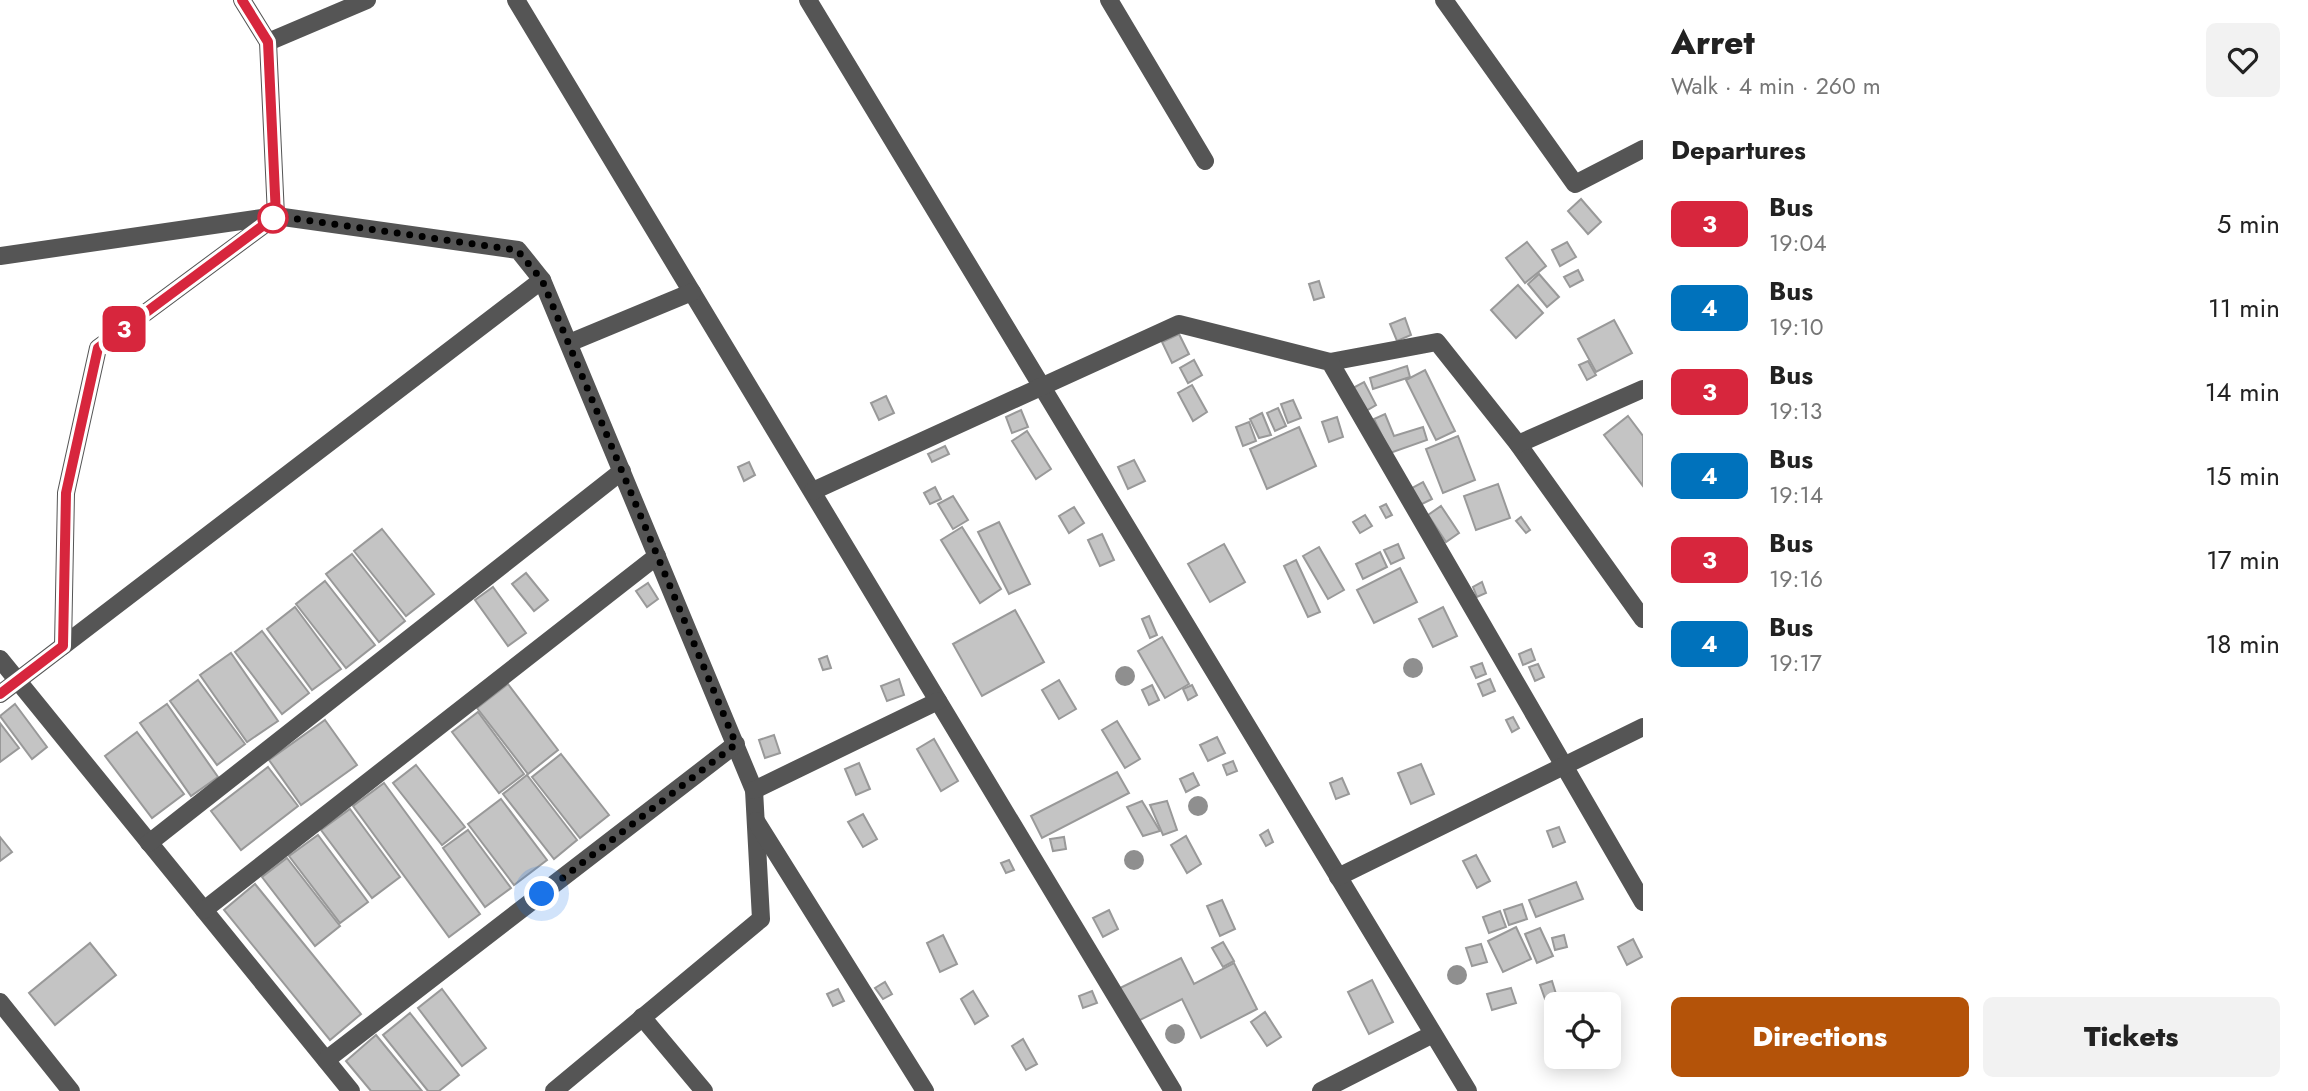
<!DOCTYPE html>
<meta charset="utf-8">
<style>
:root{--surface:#fff;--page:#f2f2f2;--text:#222;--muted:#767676;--accent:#b45309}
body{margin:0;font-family:Jost,sans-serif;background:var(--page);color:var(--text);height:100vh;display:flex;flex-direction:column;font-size:26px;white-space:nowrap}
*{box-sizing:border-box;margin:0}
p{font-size:23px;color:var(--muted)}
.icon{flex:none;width:38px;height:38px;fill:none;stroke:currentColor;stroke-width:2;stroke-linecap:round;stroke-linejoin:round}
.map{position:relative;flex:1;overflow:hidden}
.panel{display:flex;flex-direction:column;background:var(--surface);width:665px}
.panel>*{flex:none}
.badge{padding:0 14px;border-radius:10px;font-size:24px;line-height:46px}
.buttons{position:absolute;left:1544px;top:992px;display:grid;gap:14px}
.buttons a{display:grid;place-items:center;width:77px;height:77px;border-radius:10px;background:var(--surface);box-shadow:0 4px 18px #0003;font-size:35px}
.you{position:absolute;width:35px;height:35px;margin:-18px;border:5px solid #fff;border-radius:50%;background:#1a73e8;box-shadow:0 0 0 10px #1a73e833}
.map>.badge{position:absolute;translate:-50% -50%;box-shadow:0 0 0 4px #fff}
h2{padding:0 28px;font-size:26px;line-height:63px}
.round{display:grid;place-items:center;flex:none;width:74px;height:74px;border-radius:10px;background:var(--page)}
.summary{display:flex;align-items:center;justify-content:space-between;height:119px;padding:0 28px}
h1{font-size:33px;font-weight:800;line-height:52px}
.action{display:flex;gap:14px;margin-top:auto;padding:14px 28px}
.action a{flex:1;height:80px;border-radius:10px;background:var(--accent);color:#fff;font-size:28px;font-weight:800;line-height:80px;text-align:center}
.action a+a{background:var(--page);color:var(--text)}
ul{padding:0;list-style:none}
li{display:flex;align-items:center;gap:21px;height:84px;padding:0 28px}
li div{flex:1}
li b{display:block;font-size:26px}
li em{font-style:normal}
li .badge{min-width:77px;font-weight:700;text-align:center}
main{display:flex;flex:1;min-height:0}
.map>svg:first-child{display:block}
.building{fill:#c4c4c4;stroke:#999;stroke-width:2}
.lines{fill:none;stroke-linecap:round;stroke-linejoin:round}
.minor{stroke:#555;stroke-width:18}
.tree{fill:#8f8f8f}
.line-casing{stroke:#fff;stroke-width:16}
.line{stroke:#d7263d;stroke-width:10}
.walk{stroke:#000;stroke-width:7;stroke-dasharray:0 12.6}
.stop-dot{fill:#fff;stroke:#d7263d;stroke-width:3.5}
</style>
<main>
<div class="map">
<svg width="1643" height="1091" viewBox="0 0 1643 1091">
<rect width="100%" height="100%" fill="#fff"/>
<g class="building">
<polygon points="1581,199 1601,222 1588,234 1568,211"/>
<polygon points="1527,242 1546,266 1525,283 1506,258"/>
<polygon points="1567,242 1576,257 1560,266 1552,250"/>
<polygon points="1578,270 1583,280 1570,287 1564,277"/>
<polygon points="1539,274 1559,297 1547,307 1528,284"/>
<polygon points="1319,281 1324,297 1314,300 1309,284"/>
<polygon points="1518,285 1543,313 1516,338 1491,310"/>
<polygon points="1405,318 1411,335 1397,341 1390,324"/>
<polygon points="1614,320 1632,353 1596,372 1578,339"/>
<polygon points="1179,334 1189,354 1172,363 1162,342"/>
<polygon points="1194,360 1202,375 1188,383 1180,368"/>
<polygon points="1588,361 1596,375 1587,380 1579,365"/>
<polygon points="1407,366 1410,377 1373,389 1370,378"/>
<polygon points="1425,370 1455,431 1436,440 1406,380"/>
<polygon points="1364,382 1376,405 1364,412 1353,388"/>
<polygon points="1192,385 1207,412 1193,421 1178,393"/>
<polygon points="886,396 894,413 879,420 871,403"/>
<polygon points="1293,400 1301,418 1288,423 1281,404"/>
<polygon points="1278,408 1286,426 1275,431 1267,413"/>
<polygon points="1021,410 1028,427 1012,433 1006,417"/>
<polygon points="1262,413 1271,435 1259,438 1250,419"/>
<polygon points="1385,414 1394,436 1423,427 1427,440 1390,453 1374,419"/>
<polygon points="1628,416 1643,436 1643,486 1604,435"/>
<polygon points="1337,417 1343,437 1329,442 1322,422"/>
<polygon points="1249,422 1256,441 1243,446 1236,427"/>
<polygon points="1299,427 1316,466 1267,489 1250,449"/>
<polygon points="1027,431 1051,469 1036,479 1012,441"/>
<polygon points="1458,436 1475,480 1443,493 1426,449"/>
<polygon points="945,446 949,454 932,462 928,454"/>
<polygon points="1134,460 1145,481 1128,489 1118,467"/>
<polygon points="749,462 755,475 744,481 738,467"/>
<polygon points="1423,482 1432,499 1420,505 1410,489"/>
<polygon points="1498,484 1510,518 1476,530 1464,496"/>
<polygon points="935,487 941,499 930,504 924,493"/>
<polygon points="953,496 968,520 953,529 938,504"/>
<polygon points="1386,504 1392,515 1386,518 1380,507"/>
<polygon points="1441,506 1459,533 1446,542 1428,515"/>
<polygon points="1074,507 1084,523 1069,533 1059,516"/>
<polygon points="1365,515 1372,526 1360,533 1353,522"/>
<polygon points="1521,517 1530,530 1526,533 1516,521"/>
<polygon points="999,522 1030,584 1009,594 978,532"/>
<polygon points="962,527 1001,589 980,603 941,540"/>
<polygon points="382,529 434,594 406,616 354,551"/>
<polygon points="1102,534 1114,560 1100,566 1088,540"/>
<polygon points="1224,544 1245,582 1210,602 1188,564"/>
<polygon points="1398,544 1404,558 1391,564 1384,550"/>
<polygon points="1319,547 1344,590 1328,599 1303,556"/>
<polygon points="1380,552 1387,567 1363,579 1356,564"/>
<polygon points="352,554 405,621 379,642 326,574"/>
<polygon points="1296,560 1320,612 1308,617 1284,566"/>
<polygon points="1400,568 1417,602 1374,623 1357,590"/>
<polygon points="526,573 548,600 534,611 512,584"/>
<polygon points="325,581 375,645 346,668 296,604"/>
<polygon points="1482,582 1486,593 1477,597 1473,587"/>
<polygon points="648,583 658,599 647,607 636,591"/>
<polygon points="493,587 526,633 508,646 475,600"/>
<polygon points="295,607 341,669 312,690 267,629"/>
<polygon points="1443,607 1457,636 1433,647 1419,619"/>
<polygon points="1015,610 1044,662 982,696 953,644"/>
<polygon points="1149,616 1157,635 1150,638 1142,619"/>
<polygon points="262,631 309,693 282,714 235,652"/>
<polygon points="1162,637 1189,684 1165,698 1138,651"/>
<polygon points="1531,649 1535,660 1523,665 1519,654"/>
<polygon points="231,653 278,721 247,742 200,675"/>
<polygon points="827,656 831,668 823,670 819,659"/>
<polygon points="1482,663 1486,674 1476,678 1471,667"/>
<polygon points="1538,664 1544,677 1535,681 1529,667"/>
<polygon points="899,679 904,695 887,701 881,686"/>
<polygon points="1490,679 1495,691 1483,696 1478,684"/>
<polygon points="198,680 245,744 217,765 170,701"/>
<polygon points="1059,680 1076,709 1059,719 1042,690"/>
<polygon points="508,684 558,750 528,774 477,708"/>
<polygon points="1152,685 1159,700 1149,705 1142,690"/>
<polygon points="1192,685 1197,695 1188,700 1183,689"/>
<polygon points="15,704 47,747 32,759 0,716"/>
<polygon points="167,704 218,777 191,796 140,723"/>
<polygon points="478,712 524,774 499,793 452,732"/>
<polygon points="1513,717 1519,728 1512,732 1506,720"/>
<polygon points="325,720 357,765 301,805 269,760"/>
<polygon points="1117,721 1140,759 1125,768 1102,730"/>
<polygon points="0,723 19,748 0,762"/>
<polygon points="137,732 184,794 152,818 105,756"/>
<polygon points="774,735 780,753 765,758 759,740"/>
<polygon points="1217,737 1225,753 1208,761 1200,745"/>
<polygon points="934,739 958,781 941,791 917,749"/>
<polygon points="561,754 609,815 580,838 532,777"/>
<polygon points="1233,761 1237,771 1227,775 1223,765"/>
<polygon points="859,763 870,789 856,795 845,769"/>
<polygon points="1421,764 1434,794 1411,804 1398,773"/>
<polygon points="416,765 465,827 442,845 393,783"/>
<polygon points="268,767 298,806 241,850 211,811"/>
<polygon points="1117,772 1129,793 1042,838 1031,816"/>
<polygon points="1193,773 1199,785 1186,792 1180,779"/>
<polygon points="527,775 577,840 554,859 503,794"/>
<polygon points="1342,778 1349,794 1336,799 1330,783"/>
<polygon points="384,783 480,914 449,937 353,806"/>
<polygon points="501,799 547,860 514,885 468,824"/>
<polygon points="1142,801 1160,831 1143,836 1127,807"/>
<polygon points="1167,801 1177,830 1163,835 1150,805"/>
<polygon points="350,809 400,877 372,898 321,830"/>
<polygon points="863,814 877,839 863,847 848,822"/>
<polygon points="1559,827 1565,842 1553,847 1547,831"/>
<polygon points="468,830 511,888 485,907 443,848"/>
<polygon points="1268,830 1273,842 1266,846 1260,835"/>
<polygon points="318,835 368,902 340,923 289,856"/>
<polygon points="1186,836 1201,864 1187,873 1171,845"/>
<polygon points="0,837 12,852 0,861"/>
<polygon points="1064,837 1066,849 1053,851 1050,839"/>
<polygon points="1476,855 1490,881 1477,888 1463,861"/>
<polygon points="287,858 340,926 315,946 262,877"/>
<polygon points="1009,860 1014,870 1006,873 1001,863"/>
<polygon points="1576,882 1583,899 1536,917 1529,900"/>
<polygon points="255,884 361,1014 330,1040 224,910"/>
<polygon points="1222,900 1235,929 1220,936 1207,906"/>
<polygon points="1522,904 1527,919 1509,925 1504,910"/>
<polygon points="1109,910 1118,929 1103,937 1093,918"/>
<polygon points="1500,911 1506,927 1489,933 1483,917"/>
<polygon points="1516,927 1531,959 1503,972 1488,941"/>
<polygon points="1540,928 1553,956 1537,963 1525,934"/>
<polygon points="943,935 957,964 940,972 927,943"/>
<polygon points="1564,935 1567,947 1555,950 1552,938"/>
<polygon points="1633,939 1642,957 1627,965 1618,947"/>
<polygon points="1223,942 1234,961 1223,967 1212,948"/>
<polygon points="90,943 116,975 55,1025 29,993"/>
<polygon points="1481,944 1487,962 1472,966 1466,948"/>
<polygon points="1181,958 1194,984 1234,963 1257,1009 1201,1038 1182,999 1134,1023 1118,989"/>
<polygon points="1372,980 1393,1022 1369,1034 1348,992"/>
<polygon points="1552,981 1556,994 1545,999 1540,985"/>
<polygon points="885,982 892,994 883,999 875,988"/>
<polygon points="1511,988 1516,1003 1492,1010 1487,994"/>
<polygon points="442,989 486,1048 462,1066 418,1008"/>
<polygon points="838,989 844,1001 833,1006 827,994"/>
<polygon points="973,991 988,1016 975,1024 961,999"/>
<polygon points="1092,991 1097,1003 1083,1008 1079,996"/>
<polygon points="1265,1012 1281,1037 1267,1046 1251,1022"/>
<polygon points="410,1013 459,1075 439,1091 428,1091 383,1035"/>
<polygon points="376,1035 422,1091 371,1091 346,1061"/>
<polygon points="1023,1039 1037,1064 1026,1070 1012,1046"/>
</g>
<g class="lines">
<g class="minor">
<polyline points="516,0 1173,1091"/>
<polyline points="808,0 1468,1091"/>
<polyline points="1109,0 1205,161"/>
<polyline points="1444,0 1575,184 1643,149"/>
<polyline points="268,42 367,0"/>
<polyline points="0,256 276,216 518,250 542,280 754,790 761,919 554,1091"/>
<polyline points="569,343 692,292"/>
<polyline points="1330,362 1437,342 1518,444 1643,619"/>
<polyline points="1518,444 1643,389"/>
<polyline points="813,491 1179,324 1330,362 1643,902"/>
<polyline points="63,646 66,493 98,348 276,216 268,42 242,0"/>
<polyline points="0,659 351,1091"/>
<polyline points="0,694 542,280"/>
<polyline points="754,790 938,701"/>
<polyline points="756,821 925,1091"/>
<polyline points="149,843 622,471"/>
<polyline points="1338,877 1643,727"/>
<polyline points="204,910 657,556"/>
<polyline points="0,1002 71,1091"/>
<polyline points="642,1017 704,1091"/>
<polyline points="326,1060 736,744"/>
<polyline points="1321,1091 1433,1034"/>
</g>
</g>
<g class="tree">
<circle cx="1413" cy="668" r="10"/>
<circle cx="1125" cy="676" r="10"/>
<circle cx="1198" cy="806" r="10"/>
<circle cx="1134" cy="860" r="10"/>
<circle cx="1457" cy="975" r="10"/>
<circle cx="1175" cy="1034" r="10"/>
</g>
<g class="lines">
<defs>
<polyline id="line" points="0,694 63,646 66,493 98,348 276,216 268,42 242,0"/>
</defs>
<use href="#line" class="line-casing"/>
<use href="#line" class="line"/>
<polyline class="walk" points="273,218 276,216 517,250 542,280 736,744 542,894"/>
</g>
<circle class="stop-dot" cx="273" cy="218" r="14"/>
</svg>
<div class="buttons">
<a><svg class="icon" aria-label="locate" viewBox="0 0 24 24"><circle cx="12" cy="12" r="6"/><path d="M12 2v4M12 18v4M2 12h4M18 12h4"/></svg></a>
</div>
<div class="you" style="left:542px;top:894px"></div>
<b class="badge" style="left:124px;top:329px;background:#d7263d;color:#fff">3</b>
</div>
<section class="panel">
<div class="summary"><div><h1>Arret</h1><p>Walk · 4 min · 260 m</p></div><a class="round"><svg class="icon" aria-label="heart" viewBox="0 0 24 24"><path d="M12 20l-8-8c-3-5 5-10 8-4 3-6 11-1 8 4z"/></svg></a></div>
<h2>Departures</h2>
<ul>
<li><span class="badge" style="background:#d7263d;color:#fff">3</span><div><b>Bus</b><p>19:04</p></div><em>5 min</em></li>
<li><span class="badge" style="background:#0072bc;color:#fff">4</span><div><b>Bus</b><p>19:10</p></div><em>11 min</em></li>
<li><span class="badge" style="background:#d7263d;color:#fff">3</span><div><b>Bus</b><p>19:13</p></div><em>14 min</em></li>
<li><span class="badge" style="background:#0072bc;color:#fff">4</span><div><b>Bus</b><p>19:14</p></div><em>15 min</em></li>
<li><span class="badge" style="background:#d7263d;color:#fff">3</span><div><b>Bus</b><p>19:16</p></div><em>17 min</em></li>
<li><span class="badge" style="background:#0072bc;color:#fff">4</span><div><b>Bus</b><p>19:17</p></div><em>18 min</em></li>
</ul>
<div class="action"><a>Directions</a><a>Tickets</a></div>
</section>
</main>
